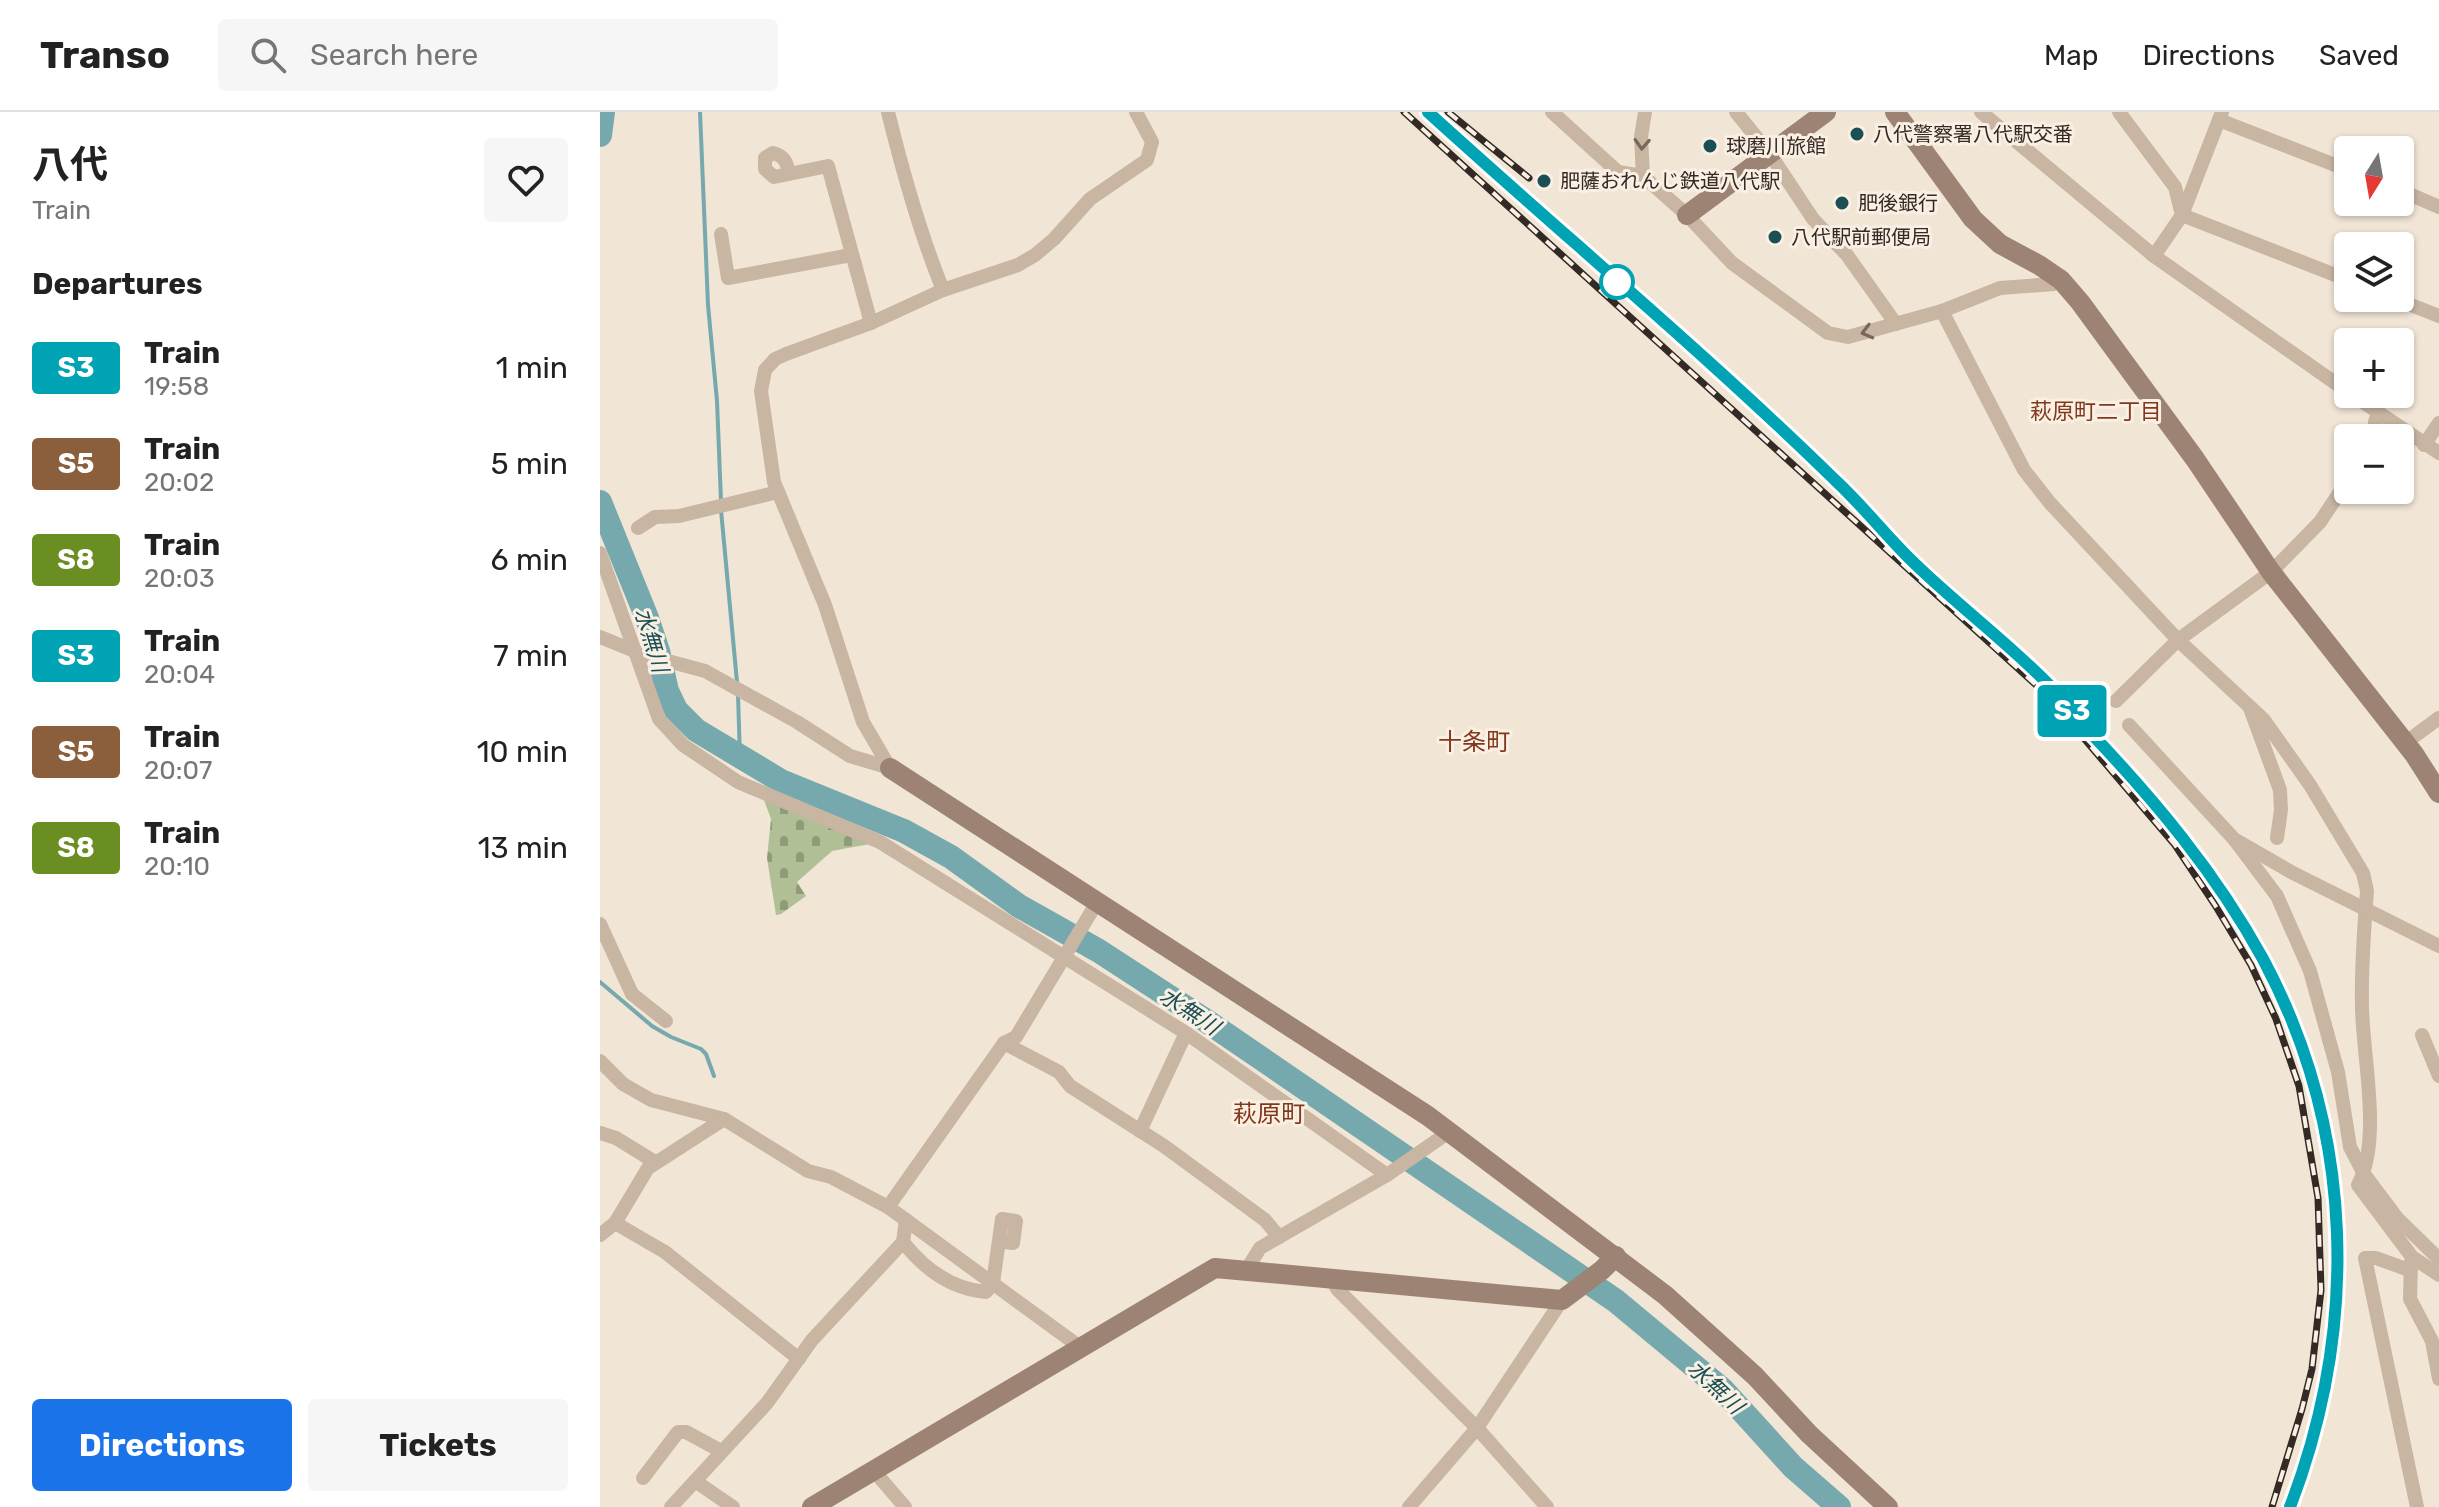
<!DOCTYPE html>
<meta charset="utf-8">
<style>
:root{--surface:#fff;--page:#f6f6f6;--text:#222;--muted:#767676;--line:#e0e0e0;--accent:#1a73e8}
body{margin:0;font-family:Rubik,"Noto Sans JP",sans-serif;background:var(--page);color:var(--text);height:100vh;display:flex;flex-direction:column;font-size:30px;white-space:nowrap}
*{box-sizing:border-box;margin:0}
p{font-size:26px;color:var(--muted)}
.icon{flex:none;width:44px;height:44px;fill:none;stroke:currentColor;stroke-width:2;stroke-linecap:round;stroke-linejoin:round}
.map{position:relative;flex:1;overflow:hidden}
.sheet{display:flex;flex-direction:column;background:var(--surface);width:600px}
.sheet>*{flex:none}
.badge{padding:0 16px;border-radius:6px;font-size:28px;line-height:52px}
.needle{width:52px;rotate:191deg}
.tools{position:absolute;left:1734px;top:24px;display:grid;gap:16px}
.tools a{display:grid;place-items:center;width:80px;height:80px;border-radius:8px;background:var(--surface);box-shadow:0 2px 6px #0004;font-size:40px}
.map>.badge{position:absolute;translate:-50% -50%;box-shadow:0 0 0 4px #fff}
h2{padding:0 32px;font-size:30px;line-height:72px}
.round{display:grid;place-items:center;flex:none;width:84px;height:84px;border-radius:8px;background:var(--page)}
.head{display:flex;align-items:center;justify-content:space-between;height:136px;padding:0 32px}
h1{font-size:38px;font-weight:700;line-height:60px}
.cta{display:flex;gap:16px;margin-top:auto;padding:16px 32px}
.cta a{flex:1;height:92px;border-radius:8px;background:var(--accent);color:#fff;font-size:32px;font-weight:700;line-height:92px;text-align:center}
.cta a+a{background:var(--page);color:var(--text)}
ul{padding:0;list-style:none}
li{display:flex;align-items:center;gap:24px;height:96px;padding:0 32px}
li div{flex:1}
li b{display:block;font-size:30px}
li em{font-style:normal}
li .badge{min-width:88px;font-weight:700;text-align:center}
header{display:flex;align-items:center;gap:48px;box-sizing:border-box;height:112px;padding:0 40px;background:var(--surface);border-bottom:2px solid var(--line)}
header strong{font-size:38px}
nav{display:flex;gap:44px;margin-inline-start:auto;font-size:28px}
.search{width:560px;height:72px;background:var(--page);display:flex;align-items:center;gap:20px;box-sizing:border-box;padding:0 28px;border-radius:8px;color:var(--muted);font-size:30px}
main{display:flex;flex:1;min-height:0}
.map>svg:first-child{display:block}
.cemetery{fill:url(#cemetery-stones)}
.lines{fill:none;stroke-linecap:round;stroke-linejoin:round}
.stream{stroke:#75a9ad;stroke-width:4}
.river{stroke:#75a9ad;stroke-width:24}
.street{stroke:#c8b5a2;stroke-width:14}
.secondary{stroke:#9c8374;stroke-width:20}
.rail-casing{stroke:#332925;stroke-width:7}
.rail{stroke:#f9efe2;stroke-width:4;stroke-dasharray:12;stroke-linecap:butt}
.oneway{stroke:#76685d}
.line-casing{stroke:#fff;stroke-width:18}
.line{stroke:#00a3b4;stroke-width:12}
.poi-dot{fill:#1a4f54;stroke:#f9efe2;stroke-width:3}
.stop-dot{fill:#fff;stroke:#00a3b4;stroke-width:4}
.labels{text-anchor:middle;stroke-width:6;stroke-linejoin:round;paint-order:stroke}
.poi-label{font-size:20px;fill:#332925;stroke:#f9efe2;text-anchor:start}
.neighbourhood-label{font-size:22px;fill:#82381e;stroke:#f9efe2}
.water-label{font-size:22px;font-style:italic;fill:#1a4f54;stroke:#f9efe2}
.quarter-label{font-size:24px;fill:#82381e;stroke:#f9efe2}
</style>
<header>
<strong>Transo</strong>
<div class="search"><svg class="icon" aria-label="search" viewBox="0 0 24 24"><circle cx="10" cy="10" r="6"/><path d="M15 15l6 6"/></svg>Search here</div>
<nav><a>Map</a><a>Directions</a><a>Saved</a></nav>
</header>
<main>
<section class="sheet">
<div class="head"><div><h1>八代</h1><p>Train</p></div><a class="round"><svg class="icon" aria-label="heart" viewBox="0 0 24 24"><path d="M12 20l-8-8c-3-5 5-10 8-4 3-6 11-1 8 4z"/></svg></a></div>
<h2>Departures</h2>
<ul>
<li><span class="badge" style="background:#00a3b4;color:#fff">S3</span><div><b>Train</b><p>19:58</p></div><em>1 min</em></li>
<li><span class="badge" style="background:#8b5e3c;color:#fff">S5</span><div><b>Train</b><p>20:02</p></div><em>5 min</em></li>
<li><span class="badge" style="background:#6b8e23;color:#fff">S8</span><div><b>Train</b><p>20:03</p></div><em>6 min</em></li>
<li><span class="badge" style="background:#00a3b4;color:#fff">S3</span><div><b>Train</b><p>20:04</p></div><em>7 min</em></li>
<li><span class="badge" style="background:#8b5e3c;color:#fff">S5</span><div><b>Train</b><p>20:07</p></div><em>10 min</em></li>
<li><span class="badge" style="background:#6b8e23;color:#fff">S8</span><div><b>Train</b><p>20:10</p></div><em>13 min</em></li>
</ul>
<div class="cta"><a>Directions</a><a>Tickets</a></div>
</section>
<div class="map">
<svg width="1839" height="1395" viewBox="0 0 1839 1395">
<defs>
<pattern id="cemetery-stones" width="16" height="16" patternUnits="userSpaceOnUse" patternTransform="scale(2)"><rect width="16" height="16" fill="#b0bf96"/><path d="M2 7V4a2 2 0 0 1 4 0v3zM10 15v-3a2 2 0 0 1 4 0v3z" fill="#909b7a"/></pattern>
</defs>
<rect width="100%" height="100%" fill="#f1e5d6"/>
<polygon class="cemetery" points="164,688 275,731 232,739 197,770 206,784 181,802 176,803 167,746 171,707"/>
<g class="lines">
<g class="stream">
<polyline points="100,0 108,193 117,289 121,389"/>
<polyline points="121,398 137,570"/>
<polyline points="138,583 140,646"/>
<polyline points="0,870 52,914 71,925 101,937 106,942 114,964"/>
</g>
<g class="river">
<polyline points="0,23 3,0"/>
<polyline points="0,390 47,506 58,539 67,579 76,598 96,618 181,669 304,719 351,745 419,794 499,839 605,908 1016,1189 1123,1278 1193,1355 1239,1395"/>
</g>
<g class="street">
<path d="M288 0C303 61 319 119 343 178"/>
<polyline points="952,0 1018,60 1043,64 1087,103 1132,151 1228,221 1248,225 1342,199 1400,176 1454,172 1461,168"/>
<polyline points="1136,0 1170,42 1213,107 1247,143 1296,212"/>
<polyline points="1381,0 1554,144 1748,280"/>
<polyline points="1519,0 1575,75 1582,103"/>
<polyline points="1619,8 1748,58"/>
<path d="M189 62C187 51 185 44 173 41L165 46V57L174 65 228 54 271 211"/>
<polyline points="1043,64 1041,25 1045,0"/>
<polyline points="1800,78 1839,95"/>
<polyline points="1582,103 1748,168"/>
<polyline points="121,122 128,166 251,143"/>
<polyline points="1554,144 1582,103 1622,0"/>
<polyline points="1793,186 1839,204"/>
<path d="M1342 199 1424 358 1450 391 1578 528 1664 608 1710 673 1763 761 1767 779C1764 817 1761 857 1762 896 1763 947 1782 1027 1758 1073L1812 1145 1839 1163"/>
<polyline points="1751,282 1839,341"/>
<polyline points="1775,326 1775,310 1778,301"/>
<polyline points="1824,333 1839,311"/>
<polyline points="38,416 55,405 79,404 178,380"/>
<polyline points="0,441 59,607 83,633 138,670 280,730 586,921 787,1063"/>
<polyline points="0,525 42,542 105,559 197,610 250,644 290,656"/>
<polyline points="1516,589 1578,528 1671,460 1720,410 1748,368"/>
<polyline points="1650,596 1680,678 1681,698 1677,726"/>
<polyline points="1529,613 1634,727 1693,761 1839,834"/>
<polyline points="1805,631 1839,606"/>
<polyline points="290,656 263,610 225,493 174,370 161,279 165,258 175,247 186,242 271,211 343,178 418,153 435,143 454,127 490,87 547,48 552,30 536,0"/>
<polyline points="1634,727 1677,784 1710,859 1738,960 1750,1035 1764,1062 1797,1106 1839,1147"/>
<polyline points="0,812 32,882 66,909"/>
<polyline points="1822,923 1839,964"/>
<polyline points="404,931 459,960 470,974 564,1034 665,1108 679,1125"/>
<polyline points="0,949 23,972 51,988 124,1007 208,1059 231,1065 288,1095 480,1235"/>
<polyline points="540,1019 586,921"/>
<polyline points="0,1021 16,1026 55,1050"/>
<polyline points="288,1095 404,931 416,925 496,792"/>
<path d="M306 1108 303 1130C325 1158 351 1177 386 1180L393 1171 402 1107 416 1109 413 1131 399 1129"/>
<polyline points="15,1111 65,1140 199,1247"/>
<polyline points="0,1123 15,1111 48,1056 124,1007"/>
<polyline points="1811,1150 1810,1187 1832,1229 1839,1267"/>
<polyline points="647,1157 660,1136 787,1063 849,1020"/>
<polyline points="1809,1158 1776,1146 1765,1146 1817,1395"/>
<polyline points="730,1165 738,1178 877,1316 947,1395"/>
<polyline points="274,1359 305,1395"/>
<polyline points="43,1366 78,1320 86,1320 121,1339"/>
<polyline points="95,1369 133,1395"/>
<polyline points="71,1395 167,1291 212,1228 303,1130"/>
<polyline points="809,1395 877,1316 962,1188"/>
</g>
<g class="secondary">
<polyline points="1295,0 1373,107 1400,132 1439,153 1461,168 1480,190 1595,347 1671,460 1814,642 1839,681"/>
<polyline points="1087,103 1226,0"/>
<polyline points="290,656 828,1004 1065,1183 1155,1264 1209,1322 1288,1395"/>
<polyline points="212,1395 615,1156 962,1188 1002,1158 1016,1144"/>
</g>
<defs>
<g id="rail">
<polyline points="804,0 1446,582 1575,733 1615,793 1651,853 1676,907 1699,974 1718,1086 1721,1178 1712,1257 1702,1297 1672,1395"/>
<path d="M828 0C980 139 1143 269 1285 420"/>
<polyline points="848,0 929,66"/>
<path d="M1593 738C1629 789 1664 842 1688 900 1755 1061 1752 1233 1690 1395"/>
</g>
</defs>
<use href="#rail" class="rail-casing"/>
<use href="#rail" class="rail"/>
</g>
<defs><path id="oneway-chevron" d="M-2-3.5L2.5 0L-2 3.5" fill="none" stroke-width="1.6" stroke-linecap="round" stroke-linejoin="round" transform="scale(2)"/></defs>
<g class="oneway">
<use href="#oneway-chevron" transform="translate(1042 32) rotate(93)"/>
<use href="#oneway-chevron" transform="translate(1267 220) rotate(165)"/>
</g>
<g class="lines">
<defs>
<path id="line" d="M828 0C963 123 1104 240 1235 368 1261 392 1283 420 1308 445 1354 491 1407 529 1452 576 1464 588 1474 604 1486 616 1554 687 1616 761 1663 847 1755 1019 1759 1215 1690 1395"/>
</defs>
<use href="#line" class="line-casing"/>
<use href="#line" class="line"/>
</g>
<g class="poi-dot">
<circle cx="1257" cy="22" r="8"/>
<circle cx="1110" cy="34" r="8"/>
<circle cx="944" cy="69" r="8"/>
<circle cx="1242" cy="91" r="8"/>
<circle cx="1175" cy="125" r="8"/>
</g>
<circle class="stop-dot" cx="1017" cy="170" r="16"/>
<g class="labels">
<g class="poi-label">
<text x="1273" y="29">八代警察署八代駅交番</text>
<text x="1126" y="41">球磨川旅館</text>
<text x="960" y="76">肥薩おれんじ鉄道八代駅</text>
<text x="1258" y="98">肥後銀行</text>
<text x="1191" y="132">八代駅前郵便局</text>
</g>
<g class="neighbourhood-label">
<text x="1496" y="307">萩原町二丁目</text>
</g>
<g class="water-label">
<text transform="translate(52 528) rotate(73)" y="8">水無川</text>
<text transform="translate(590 899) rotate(33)" y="8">水無川</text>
<text transform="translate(1116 1275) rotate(43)" y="8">水無川</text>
</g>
<g class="quarter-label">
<text x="874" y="638">十条町</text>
<text x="669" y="1010">萩原町</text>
</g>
</g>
</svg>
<div class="tools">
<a><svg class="needle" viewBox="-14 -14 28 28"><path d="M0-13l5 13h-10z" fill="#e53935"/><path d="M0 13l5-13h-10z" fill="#767676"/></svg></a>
<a><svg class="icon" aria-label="layers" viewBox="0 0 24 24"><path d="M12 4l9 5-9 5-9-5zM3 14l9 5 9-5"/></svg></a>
<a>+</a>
<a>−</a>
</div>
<b class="badge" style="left:1472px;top:599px;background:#00a3b4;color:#fff">S3</b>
</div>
</main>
